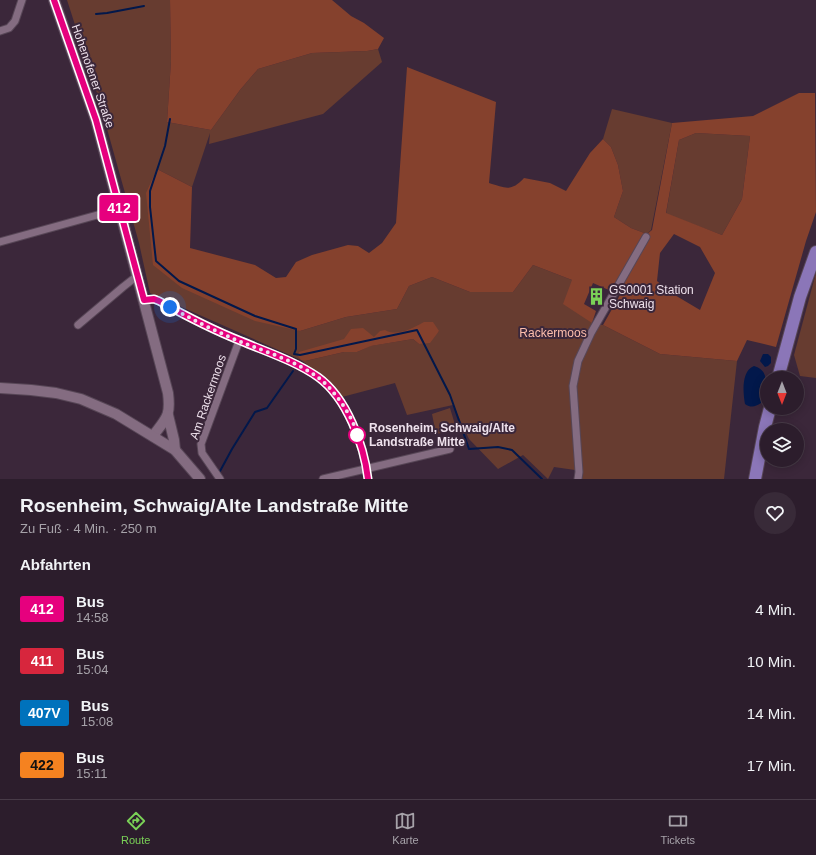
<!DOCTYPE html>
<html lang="de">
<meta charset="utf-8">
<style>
:root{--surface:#2c1d2c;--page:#382a38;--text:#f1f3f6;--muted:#a6a2a9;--line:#483b48;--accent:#7ad157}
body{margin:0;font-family:Helvetica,sans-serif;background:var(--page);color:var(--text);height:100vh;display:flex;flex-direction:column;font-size:15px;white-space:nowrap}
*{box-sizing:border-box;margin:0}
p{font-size:13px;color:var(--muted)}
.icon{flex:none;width:22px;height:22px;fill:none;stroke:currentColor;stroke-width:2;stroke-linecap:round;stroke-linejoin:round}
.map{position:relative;height:479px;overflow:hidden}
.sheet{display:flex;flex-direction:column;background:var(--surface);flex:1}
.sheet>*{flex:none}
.badge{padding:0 8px;border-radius:3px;font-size:14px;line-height:26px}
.needle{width:26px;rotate:180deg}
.controls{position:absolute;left:760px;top:371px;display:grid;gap:8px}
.controls a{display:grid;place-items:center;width:44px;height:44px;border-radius:50%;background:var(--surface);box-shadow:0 2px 10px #0003,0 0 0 1px var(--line);font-size:20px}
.you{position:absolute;width:20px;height:20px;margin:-10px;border:3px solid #fff;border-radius:50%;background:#1a73e8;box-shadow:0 0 0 6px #1a73e833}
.map>.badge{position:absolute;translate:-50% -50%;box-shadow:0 0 0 2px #fff}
h2{padding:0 20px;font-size:15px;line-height:36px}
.round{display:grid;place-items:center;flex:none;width:42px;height:42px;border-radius:21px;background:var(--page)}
.summary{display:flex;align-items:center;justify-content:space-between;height:68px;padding:0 20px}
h1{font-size:19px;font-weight:800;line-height:30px}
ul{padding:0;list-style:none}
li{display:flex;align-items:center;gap:12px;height:52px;padding:0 20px}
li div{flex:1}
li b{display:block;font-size:15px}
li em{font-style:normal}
li .badge{min-width:44px;font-weight:700;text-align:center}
.menu{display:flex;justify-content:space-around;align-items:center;height:56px;border-top:1px solid var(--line);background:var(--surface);font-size:11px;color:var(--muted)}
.menu a{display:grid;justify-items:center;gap:2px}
.menu .selected{color:var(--accent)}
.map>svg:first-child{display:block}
.green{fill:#673c30;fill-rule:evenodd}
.forest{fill:#85412d;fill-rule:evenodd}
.water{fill:#02184b}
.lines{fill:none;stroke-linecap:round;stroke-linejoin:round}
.stream{stroke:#02184b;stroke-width:2}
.minor-casing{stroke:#574656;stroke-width:9}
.secondary-casing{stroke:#574656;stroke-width:12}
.trunk-casing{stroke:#574656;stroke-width:14}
.minor{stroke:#846c81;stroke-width:7}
.secondary{stroke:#846c81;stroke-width:10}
.trunk{stroke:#8b76b8;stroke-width:12}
.line-casing{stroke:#fff;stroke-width:9}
.line{stroke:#e6007e;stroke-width:6}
.walk{stroke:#eee1ec;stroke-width:4;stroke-dasharray:0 7.2}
.stop-dot{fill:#fff;stroke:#e6007e;stroke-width:2}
.labels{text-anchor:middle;stroke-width:4;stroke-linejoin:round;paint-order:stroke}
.street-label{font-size:12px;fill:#eee1ec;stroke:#3b273a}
.poi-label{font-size:12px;fill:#eee1ec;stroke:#3b273a;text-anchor:start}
.park-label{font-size:12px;fill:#fdbeac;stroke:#3b273a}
.stop-label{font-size:12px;font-weight:bold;fill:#eee1ec;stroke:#3b273a;text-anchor:start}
</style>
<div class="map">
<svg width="816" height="479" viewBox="0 0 816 479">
<rect width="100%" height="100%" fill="#3b273a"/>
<g class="green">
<path d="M67 0H170L171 61 167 122 211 130 240 90 258 69 312 53 367 51 378 49 382 62 323 114 209 144 210 133 192 187 157 169 153 264 300 331 346 317 397 309 409 286 432 277 470 292H513L533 265 572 280 592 323 603 325 660 354 737 361 724 479H581L582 471 554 467 548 479 523 455 498 469 469 439 453 405 407 415 395 383 342 397 323 377 301 360 150 293 139 243 97 93ZM439 331 419 344 413 339 370 346 357 352H344L305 361 302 360Z"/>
<polygon points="612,109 672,123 651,230 647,234 631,228 614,217 623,191 618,165 611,147 603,139"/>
<polygon points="696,133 750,136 742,199 722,235 666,214 679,140"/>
<polygon points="816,273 816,378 800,376 794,355"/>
<polygon points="450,408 456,428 446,432 436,434 432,414"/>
</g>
<g class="forest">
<polygon points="170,0 332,0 351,16 364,23 384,38 378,49 367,51 312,53 258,69 240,90 211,130 167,122 171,61"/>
<path d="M407 67 496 102 489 183C506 188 511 192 524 178L550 183 566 191 590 153 603 139 611 147 618 165 623 191 614 217 631 228 647 234 652 230 672 123 753 116 799 93H815L816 212 806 241 776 347 747 340 737 361 660 354 603 325 620 295 593 283 584 304 596 311 592 323 563 304 572 280 533 265 513 292H470L432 277 409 286 397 309 346 317 300 331 255 321 182 288 153 265 146 193 157 169 192 187 190 248 255 265 276 278 286 277 296 262 312 255 348 245 358 246 369 253 382 243 396 223ZM696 133 750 136 742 199 722 235 666 213 679 140ZM674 234 700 247 715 273 700 310 668 291 657 281 660 253Z"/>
<path d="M424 322H433L439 331 430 343 419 344 413 339 371 346 357 352H344L305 361 301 360 298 356 299 352 344 339 351 329 363 328 374 337 380 331 385 330C397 337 413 328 424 322Z"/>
</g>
<g class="water">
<polygon points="763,354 768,354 771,357 771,363 768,366 765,367 760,361"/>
<path d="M754 366C772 371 765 389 761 403 755 407 751 408 745 404 743 393 741 371 754 366Z"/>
</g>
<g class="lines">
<g class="stream">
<polyline points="96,14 107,13 144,6"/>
<polyline points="170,119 165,146 150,191 150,207 156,261 179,281 255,316 296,329 296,349 294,354 300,355 417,330 450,395 469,449 498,447 512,450 542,479"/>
<polyline points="219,473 232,449 255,412 267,408 293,371"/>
</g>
<defs>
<g id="minor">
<polyline points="0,31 9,28 15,21 22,0"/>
<polyline points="0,242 119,209"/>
<path d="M144 300 154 299 159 301C186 316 213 330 241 341 267 352 295 361 318 377 347 398 364 445 368 479"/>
<polyline points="78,325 123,287 137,276"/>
<polyline points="220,479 202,453 201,444 239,341"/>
<polyline points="323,479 450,449"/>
<polyline points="578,479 579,472 573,386 578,361 591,333 646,237"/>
</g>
<g id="secondary">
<path d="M54 0 96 120 168 393C171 417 166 418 153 436"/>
<polyline points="0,388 31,390 56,393 81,399 116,414 175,450 200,479"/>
<polyline points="168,415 174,440 175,450"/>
</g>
<g id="trunk">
<polyline points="778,378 800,297 816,252"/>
<polyline points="755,479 765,427 770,408"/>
</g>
</defs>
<use href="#minor" class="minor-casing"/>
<use href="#secondary" class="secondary-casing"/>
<use href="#trunk" class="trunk-casing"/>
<use href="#minor" class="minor"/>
<use href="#secondary" class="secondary"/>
<use href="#trunk" class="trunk"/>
</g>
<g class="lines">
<defs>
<path id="line" d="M54 0 96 120 144 300 154 299 159 301C186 316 213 330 241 341 267 352 295 361 318 377 347 398 364 445 368 479"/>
</defs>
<use href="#line" class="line-casing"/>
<use href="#line" class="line"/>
<path class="walk" d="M170 307C193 320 217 332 241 342 267 352 297 362 319 378 333 389 354 417 357 435"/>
</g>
<defs>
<symbol id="building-bare" viewBox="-9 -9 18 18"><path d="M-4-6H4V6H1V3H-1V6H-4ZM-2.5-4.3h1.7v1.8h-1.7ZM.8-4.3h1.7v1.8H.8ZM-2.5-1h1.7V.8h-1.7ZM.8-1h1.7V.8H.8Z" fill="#7ad157" stroke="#3b273a" stroke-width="2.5" paint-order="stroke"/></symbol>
</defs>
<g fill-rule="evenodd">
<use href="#building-bare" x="584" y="284" width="25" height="25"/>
</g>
<circle class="stop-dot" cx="357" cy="435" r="8"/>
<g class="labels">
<g class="street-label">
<text transform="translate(93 76) rotate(71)" y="4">Hohenofener Straße</text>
<text transform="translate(208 397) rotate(-71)" y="4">Am Rackermoos</text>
</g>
<g class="poi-label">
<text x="609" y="294">GS0001 Station<tspan x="609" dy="14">Schwaig</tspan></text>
</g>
<g class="park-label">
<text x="553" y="337">Rackermoos</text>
</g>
<g class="stop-label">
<text x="369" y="432">Rosenheim, Schwaig/Alte<tspan x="369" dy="14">Landstraße Mitte</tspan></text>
</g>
</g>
</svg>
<div class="controls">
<a><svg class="needle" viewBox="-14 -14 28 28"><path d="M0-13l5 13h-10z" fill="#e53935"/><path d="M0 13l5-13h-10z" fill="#a6a2a9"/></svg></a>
<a><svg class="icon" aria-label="layers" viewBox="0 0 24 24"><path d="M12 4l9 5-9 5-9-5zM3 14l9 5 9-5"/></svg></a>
</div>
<div class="you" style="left:170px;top:307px"></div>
<b class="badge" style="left:119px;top:208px;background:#e6007e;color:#fff">412</b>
</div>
<section class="sheet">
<div class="summary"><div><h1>Rosenheim, Schwaig/Alte Landstraße Mitte</h1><p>Zu Fuß · 4 Min. · 250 m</p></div><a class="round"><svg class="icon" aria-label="heart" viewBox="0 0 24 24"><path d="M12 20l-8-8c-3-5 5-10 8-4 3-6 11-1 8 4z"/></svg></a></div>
<h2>Abfahrten</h2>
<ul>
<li><span class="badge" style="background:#e6007e;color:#fff">412</span><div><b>Bus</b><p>14:58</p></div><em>4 Min.</em></li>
<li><span class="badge" style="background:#d7263d;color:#fff">411</span><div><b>Bus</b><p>15:04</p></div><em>10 Min.</em></li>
<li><span class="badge" style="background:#0072bc;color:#fff">407V</span><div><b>Bus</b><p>15:08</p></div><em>14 Min.</em></li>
<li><span class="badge" style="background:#f58220;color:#111">422</span><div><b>Bus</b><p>15:11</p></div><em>17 Min.</em></li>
</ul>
</section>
<nav class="menu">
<a class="selected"><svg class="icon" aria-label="directions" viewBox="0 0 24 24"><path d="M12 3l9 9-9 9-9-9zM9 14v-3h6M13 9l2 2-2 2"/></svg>Route</a>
<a><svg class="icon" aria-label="map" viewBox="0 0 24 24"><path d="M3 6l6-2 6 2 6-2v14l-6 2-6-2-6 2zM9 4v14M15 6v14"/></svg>Karte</a>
<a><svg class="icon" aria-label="tickets" viewBox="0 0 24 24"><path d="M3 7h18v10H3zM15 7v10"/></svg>Tickets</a>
</nav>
